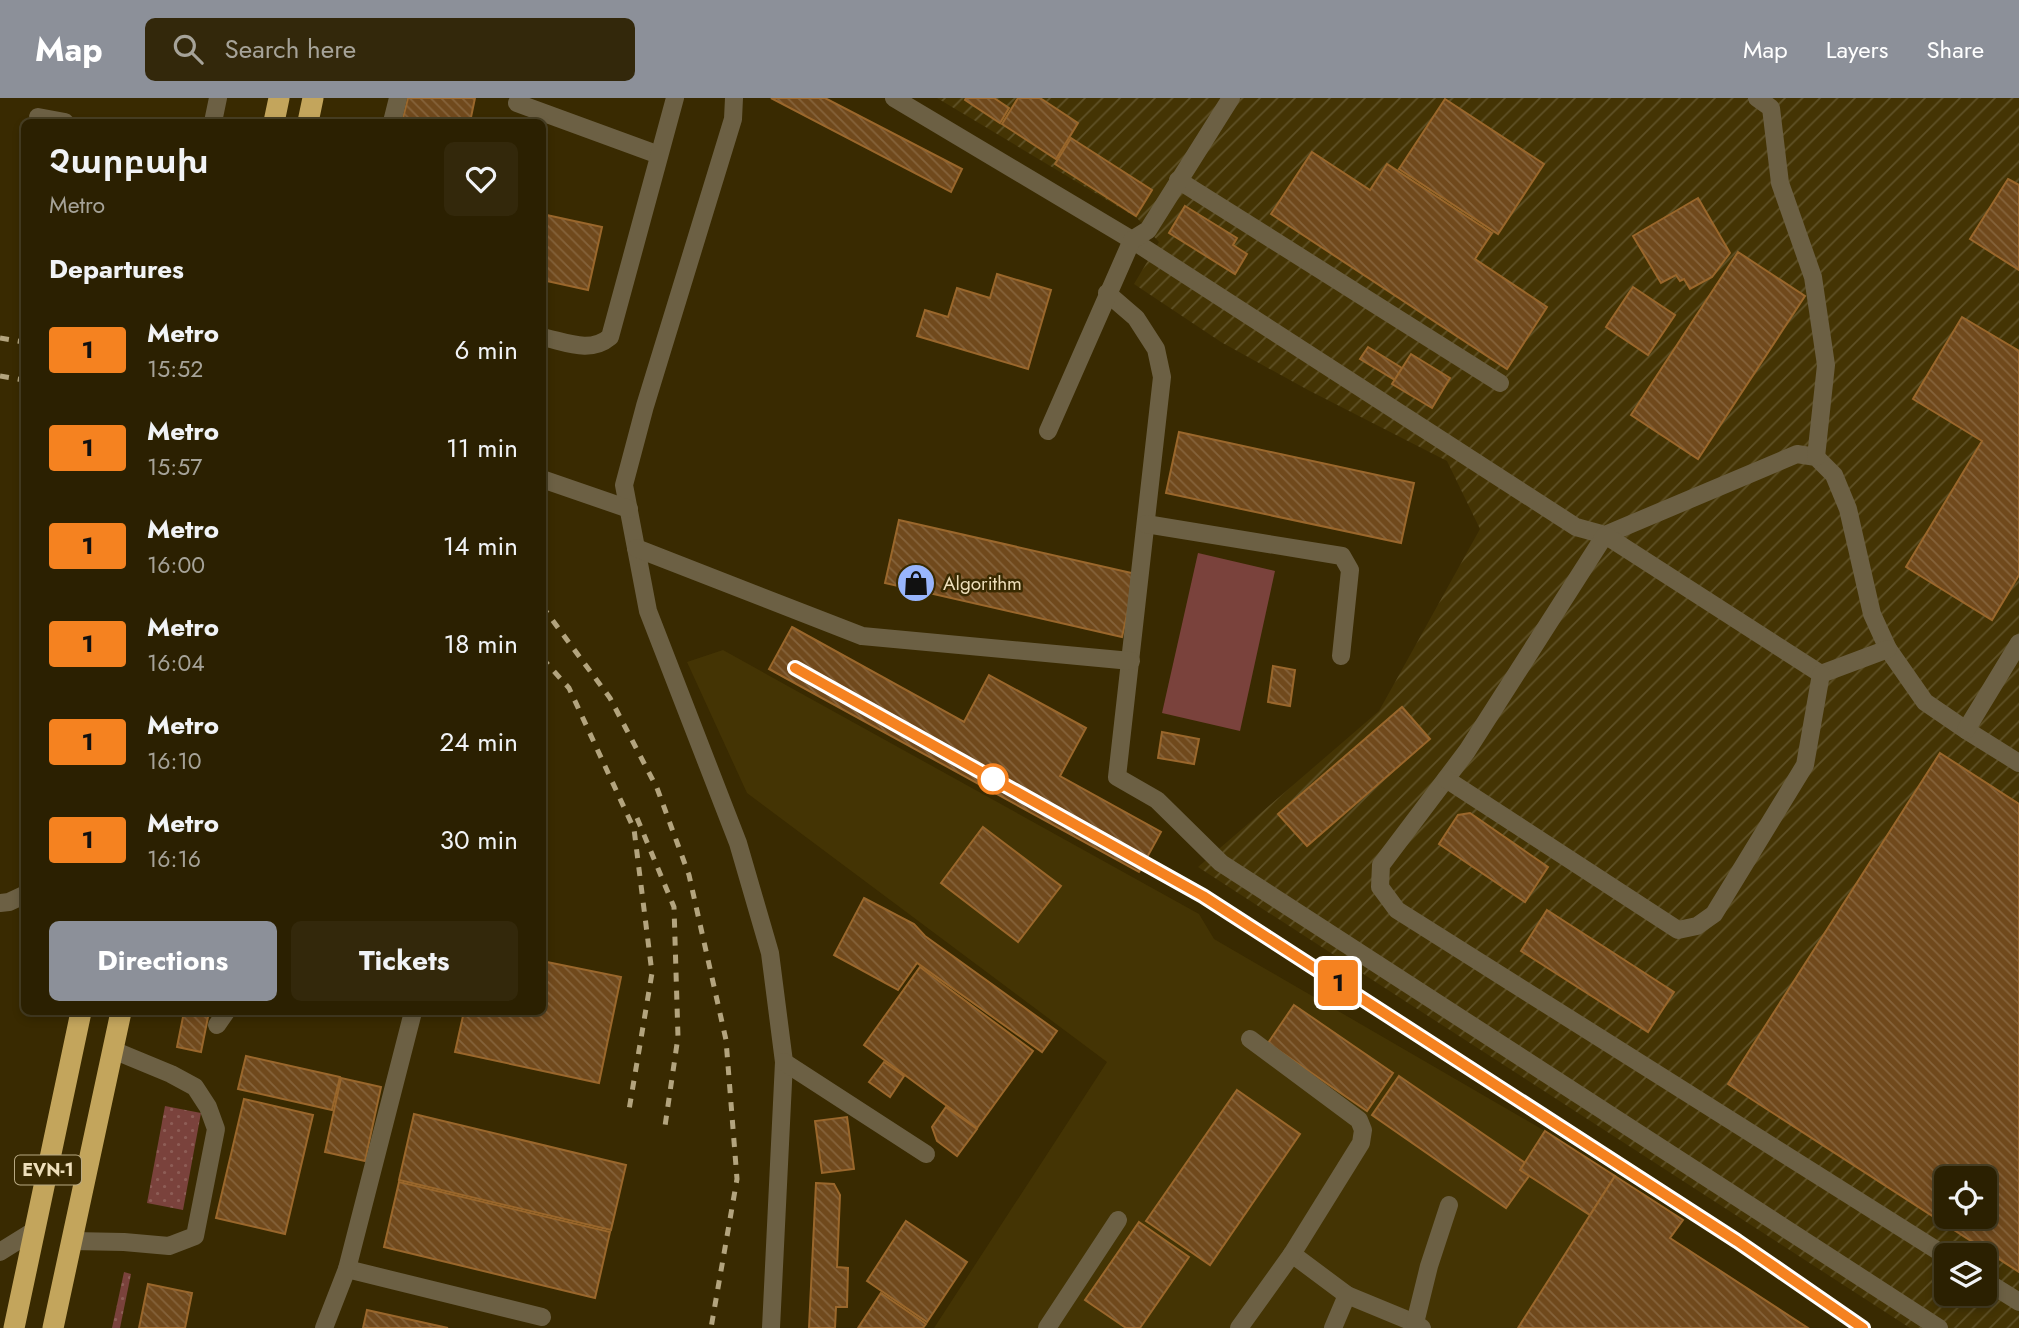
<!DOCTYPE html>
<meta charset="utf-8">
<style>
:root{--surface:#2b2001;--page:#33280b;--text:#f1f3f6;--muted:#a6a399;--line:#473e23;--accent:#8c9099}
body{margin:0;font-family:Jost,"Noto Sans Armenian",sans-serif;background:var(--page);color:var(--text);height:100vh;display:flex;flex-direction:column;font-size:26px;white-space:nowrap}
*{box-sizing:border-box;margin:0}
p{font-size:23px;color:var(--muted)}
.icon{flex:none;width:38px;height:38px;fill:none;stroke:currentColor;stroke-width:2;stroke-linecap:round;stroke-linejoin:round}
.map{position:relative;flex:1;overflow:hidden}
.panel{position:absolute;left:21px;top:21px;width:525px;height:896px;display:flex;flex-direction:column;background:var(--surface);border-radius:10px;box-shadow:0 4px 10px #0003,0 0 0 2px var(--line)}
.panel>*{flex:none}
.badge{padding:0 14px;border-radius:5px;font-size:24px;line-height:46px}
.tools{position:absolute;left:1934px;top:1068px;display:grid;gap:14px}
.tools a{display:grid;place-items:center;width:63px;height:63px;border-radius:10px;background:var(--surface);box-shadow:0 4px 10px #0003,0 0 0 2px var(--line);font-size:35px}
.map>.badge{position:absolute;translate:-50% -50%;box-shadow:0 0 0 4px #fff}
h2{padding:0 28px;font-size:26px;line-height:63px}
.round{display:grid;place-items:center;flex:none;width:74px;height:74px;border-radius:10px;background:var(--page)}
.overview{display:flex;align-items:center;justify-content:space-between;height:119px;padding:0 28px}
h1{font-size:33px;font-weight:700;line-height:52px}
.action{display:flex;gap:14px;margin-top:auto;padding:14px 28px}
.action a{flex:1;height:80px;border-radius:10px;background:var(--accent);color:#fff;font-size:28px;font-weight:700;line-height:80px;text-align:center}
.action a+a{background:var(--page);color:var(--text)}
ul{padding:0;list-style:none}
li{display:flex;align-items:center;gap:21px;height:98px;padding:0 28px}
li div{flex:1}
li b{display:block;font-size:26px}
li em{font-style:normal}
li .badge{min-width:77px;font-weight:700;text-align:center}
header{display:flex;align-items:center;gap:42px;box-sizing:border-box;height:98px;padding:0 35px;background:var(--accent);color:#fff}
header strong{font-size:33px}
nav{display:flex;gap:38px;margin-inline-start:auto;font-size:24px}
.search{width:490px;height:63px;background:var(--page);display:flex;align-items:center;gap:18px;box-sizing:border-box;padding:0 24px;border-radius:10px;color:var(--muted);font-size:26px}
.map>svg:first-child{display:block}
.built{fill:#443404}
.industrial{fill:url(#industrial-furrows);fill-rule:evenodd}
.green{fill:url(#green-dots)}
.pitch{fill:#7a423c}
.building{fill:url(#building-back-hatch);stroke:#9a672c;stroke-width:2;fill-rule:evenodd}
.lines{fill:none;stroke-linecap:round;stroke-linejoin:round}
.minor{stroke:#6c6044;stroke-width:18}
.highway{stroke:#c3a55c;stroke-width:21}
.rail{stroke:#b3a47e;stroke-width:5;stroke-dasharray:9 9;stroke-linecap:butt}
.line-casing{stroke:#fff;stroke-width:16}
.line{stroke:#f58220;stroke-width:10}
.stop-dot{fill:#fff;stroke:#f58220;stroke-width:3.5}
.labels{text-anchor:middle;stroke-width:5;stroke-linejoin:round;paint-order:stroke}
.shield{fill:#392a01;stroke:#b8a983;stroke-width:2}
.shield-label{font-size:18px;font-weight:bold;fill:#eedfbb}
.poi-label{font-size:19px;fill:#eedfbb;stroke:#392a01;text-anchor:start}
</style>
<header>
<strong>Map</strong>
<div class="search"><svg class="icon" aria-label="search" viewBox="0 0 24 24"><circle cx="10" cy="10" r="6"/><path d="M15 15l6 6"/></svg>Search here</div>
<nav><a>Map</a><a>Layers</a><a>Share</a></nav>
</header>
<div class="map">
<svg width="2019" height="1230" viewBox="0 0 2019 1230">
<defs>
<pattern id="industrial-furrows" width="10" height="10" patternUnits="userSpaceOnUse" patternTransform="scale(1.75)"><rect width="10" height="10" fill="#443404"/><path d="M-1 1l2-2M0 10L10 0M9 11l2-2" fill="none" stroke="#5f5127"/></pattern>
<pattern id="green-dots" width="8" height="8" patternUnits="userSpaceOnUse" patternTransform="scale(1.75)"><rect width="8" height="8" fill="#7a423c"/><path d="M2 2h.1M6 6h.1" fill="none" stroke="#8d5d56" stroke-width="1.8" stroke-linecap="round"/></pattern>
<pattern id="building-back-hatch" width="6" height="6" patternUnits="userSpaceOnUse" patternTransform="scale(1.75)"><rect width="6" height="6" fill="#70491c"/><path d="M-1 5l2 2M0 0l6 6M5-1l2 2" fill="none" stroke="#85633b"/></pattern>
</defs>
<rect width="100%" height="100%" fill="#392a01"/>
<polygon class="built" points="723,552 1199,816 1214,841 1545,1033 1683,1122 1671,1141 1808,1230 934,1230 1107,964 747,695 687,564"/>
<path class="industrial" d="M937 0H2019V1230H1910L1198 769 1379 613 1480 431 1447 363 1308 292 1221 244 1134 186 1159 144 1137 120ZM1946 1080H1984V1118H1946ZM1946 1157H1984V1195H1946Z"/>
<g class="green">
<polygon points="165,1008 201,1015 183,1112 147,1105"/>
<polygon points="124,1174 131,1176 120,1230 112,1230"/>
</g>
<polygon class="pitch" points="1198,455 1275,473 1240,633 1162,615"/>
<g class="building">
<polygon points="408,0 475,0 470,24 402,24"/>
<polygon points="771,0 825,0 962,71 951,94"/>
<polygon points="966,0 994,0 1009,10 1000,25 965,2"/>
<polygon points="1018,0 1040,0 1078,25 1056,61 1002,26"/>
<polygon points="1445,1 1544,66 1498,136 1399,71"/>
<polygon points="1071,40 1152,92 1136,118 1055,66"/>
<polygon points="1312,54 1370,92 1387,66 1492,135 1475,161 1547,209 1507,271 1271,116"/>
<polygon points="2008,81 2019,87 2019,172 1970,141"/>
<polygon points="1698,100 1730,155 1712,179 1690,191 1684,181 1680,183 1676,177 1661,185 1633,138"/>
<polygon points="1185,108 1237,140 1233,147 1247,156 1235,176 1169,135"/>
<polygon points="542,116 602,129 588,192 542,182"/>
<polygon points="1738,154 1805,198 1698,361 1631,317"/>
<polygon points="997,176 1051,192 1028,271 917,238 925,212 948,219 957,190 990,200"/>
<polygon points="1633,189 1675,217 1648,257 1606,229"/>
<polygon points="1962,219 2019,253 2019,477 1992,522 1906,469 1982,343 1913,301"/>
<polygon points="1368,249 1402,270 1395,282 1360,261"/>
<polygon points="1411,256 1450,280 1432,310 1392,286"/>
<polygon points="1179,334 1414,385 1401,445 1166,395"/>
<polygon points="899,422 1136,476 1122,539 885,485"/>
<polygon points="792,529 964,624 989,577 1086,630 1060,678 1161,734 1139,774 769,571"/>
<polygon points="1273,568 1295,572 1290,608 1268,604"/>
<polygon points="1402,609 1430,641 1307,748 1278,716"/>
<polygon points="1162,634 1199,641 1194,666 1158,660"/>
<path d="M1940 655 2019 706V1174L1728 986ZM1946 1080H1984V1118H1946Z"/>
<polygon points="1470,715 1548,769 1525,804 1439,746 1458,717"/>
<polygon points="983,729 1061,788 1018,844 941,785"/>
<polygon points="864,800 914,826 925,838 1057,933 1042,954 917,865 898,892 834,857"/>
<polygon points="1547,812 1674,894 1648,934 1521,853"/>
<polygon points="542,863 621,879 599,985 455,954 463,918 440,914 542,914"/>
<polygon points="920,869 1033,953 977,1030 864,947"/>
<polygon points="1294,907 1393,975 1367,1013 1268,945"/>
<polygon points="184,914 209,914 201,954 177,949"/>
<polygon points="246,958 340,979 332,1012 238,991"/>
<polygon points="884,964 904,978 890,999 869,984"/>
<polygon points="1399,978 1534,1071 1506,1110 1372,1017"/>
<polygon points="341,980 381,989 365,1063 325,1054"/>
<polygon points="1237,992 1300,1036 1210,1167 1146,1123"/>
<polygon points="244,1001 313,1017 285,1136 216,1120"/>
<polygon points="946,1009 977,1031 957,1058 937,1043 932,1029"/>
<polygon points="414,1016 626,1067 611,1132 399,1082"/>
<polygon points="847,1019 854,1071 822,1075 815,1023"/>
<polygon points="1545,1033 1615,1078 1590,1117 1520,1072"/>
<polygon points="1615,1078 1683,1122 1670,1140 1808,1230 1518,1230"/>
<polygon points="399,1084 610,1134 595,1200 384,1149"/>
<polygon points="816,1085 834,1086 840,1097 837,1169 848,1170 847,1209 836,1209 835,1230 809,1230"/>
<polygon points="906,1123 967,1164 927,1224 867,1183"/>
<polygon points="1139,1124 1189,1159 1140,1230 1126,1230 1085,1202"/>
<polygon points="148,1186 192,1195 185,1230 139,1230"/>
<polygon points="881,1195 926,1226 923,1230 858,1230"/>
<polygon points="367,1212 448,1230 363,1230"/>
</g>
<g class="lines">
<g class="minor">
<polyline points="734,0 733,21 645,308 624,387 648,513 738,745 770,855 784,964 771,1230"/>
<polyline points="894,0 1132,142 1576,429 1605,437 1797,356 1816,359 1834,377 1848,411 1872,516 1888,551 1925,604 1966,632 2019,665"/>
<polyline points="1757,0 1771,10 1780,85 1813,179 1826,267 1816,359"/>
<polyline points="517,5 659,57"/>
<polyline points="38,19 65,24"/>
<polyline points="213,24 218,0"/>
<polyline points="392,24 398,0"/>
<polyline points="1178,82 1500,285"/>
<polyline points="1107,195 1136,220 1156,251 1162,279 1117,679 1157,702 1221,765 1939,1230"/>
<path d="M542 239C566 244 590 256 610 239L675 0"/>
<polyline points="1048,333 1132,142 1148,132 1231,0"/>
<polyline points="542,381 629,411"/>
<polyline points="1146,426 1342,458 1350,472 1341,558"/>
<polyline points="636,450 862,538 1131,563"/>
<polyline points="1888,551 1821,576 1605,437 1467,653 1381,767 1380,789 1397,812 1946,1158"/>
<polyline points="1966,632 2019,545"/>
<polyline points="1446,681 1678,832 1697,828 1714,816 1805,667 1821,576"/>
<polyline points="0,805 9,804 24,797"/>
<polyline points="217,927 226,914"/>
<polyline points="784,964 926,1056"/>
<polyline points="72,1143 124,1144 169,1148 195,1138 216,1031 208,1009 195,989 171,976 113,952"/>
<polyline points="0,1154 35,1132"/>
<polyline points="1292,1156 1347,1197"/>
<polyline points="347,1171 542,1219"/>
<polyline points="1984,1182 2019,1204"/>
<polyline points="324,1230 347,1171 413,914"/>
<polyline points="1047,1230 1118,1122"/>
<polyline points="1239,1230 1292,1156 1361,1045 1363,1032 1359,1022 1250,941"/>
<polyline points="1333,1230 1347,1197 1415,1225"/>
<polyline points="1422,1230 1415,1225 1429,1168 1449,1107"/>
</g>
<g class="highway">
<polyline points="274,24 279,0"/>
<polyline points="308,24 313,0"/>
<polyline points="14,1230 81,914"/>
<polyline points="53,1230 121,914"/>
</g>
<g class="rail">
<polyline points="0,240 24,244"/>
<polyline points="0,278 24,282"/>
<polyline points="542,508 610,600 657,690 689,777 726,942 737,1081 711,1230"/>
<polyline points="542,560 569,590 634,731 652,875 628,1018"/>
<polyline points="795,570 1203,798 1737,1143 1863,1230"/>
<polyline points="637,720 674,809 678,939 664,1035"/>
</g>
</g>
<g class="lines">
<defs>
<polyline id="line" points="795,570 1203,798 1737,1143 1863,1230"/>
</defs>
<use href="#line" class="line-casing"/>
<use href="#line" class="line"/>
</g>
<defs>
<symbol id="shop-disc" viewBox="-11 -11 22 22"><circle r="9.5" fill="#98b5fd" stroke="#392a01"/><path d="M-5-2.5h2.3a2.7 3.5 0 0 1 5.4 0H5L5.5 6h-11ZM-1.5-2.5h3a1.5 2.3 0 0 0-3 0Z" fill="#111"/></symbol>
</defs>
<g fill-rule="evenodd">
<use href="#shop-disc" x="894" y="463" width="44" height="44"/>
</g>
<circle class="stop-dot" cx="993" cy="681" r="14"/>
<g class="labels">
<rect class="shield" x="15" y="1057.5" width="66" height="29" rx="5"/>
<g class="shield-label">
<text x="48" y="1078">EVN-1</text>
</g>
<g class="poi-label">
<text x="943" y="492">Algorithm</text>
</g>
</g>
</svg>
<div class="tools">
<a><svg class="icon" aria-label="locate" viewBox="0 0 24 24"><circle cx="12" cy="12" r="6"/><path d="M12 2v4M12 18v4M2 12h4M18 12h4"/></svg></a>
<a><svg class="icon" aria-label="layers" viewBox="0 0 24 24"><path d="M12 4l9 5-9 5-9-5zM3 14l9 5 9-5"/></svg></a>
</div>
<b class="badge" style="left:1338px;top:885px;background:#f58220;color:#111">1</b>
<section class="panel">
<div class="overview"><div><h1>Չարբախ</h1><p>Metro</p></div><a class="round"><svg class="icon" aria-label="heart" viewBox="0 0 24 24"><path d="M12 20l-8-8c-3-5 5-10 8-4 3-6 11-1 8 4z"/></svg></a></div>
<h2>Departures</h2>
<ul>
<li><span class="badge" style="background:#f58220;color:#111">1</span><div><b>Metro</b><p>15:52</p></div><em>6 min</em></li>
<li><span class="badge" style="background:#f58220;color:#111">1</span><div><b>Metro</b><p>15:57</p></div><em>11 min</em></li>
<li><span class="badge" style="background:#f58220;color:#111">1</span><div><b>Metro</b><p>16:00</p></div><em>14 min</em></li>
<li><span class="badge" style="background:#f58220;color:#111">1</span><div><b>Metro</b><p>16:04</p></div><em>18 min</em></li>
<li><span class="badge" style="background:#f58220;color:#111">1</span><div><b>Metro</b><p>16:10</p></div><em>24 min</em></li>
<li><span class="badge" style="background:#f58220;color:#111">1</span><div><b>Metro</b><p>16:16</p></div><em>30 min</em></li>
</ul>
<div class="action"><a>Directions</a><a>Tickets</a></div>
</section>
</div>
